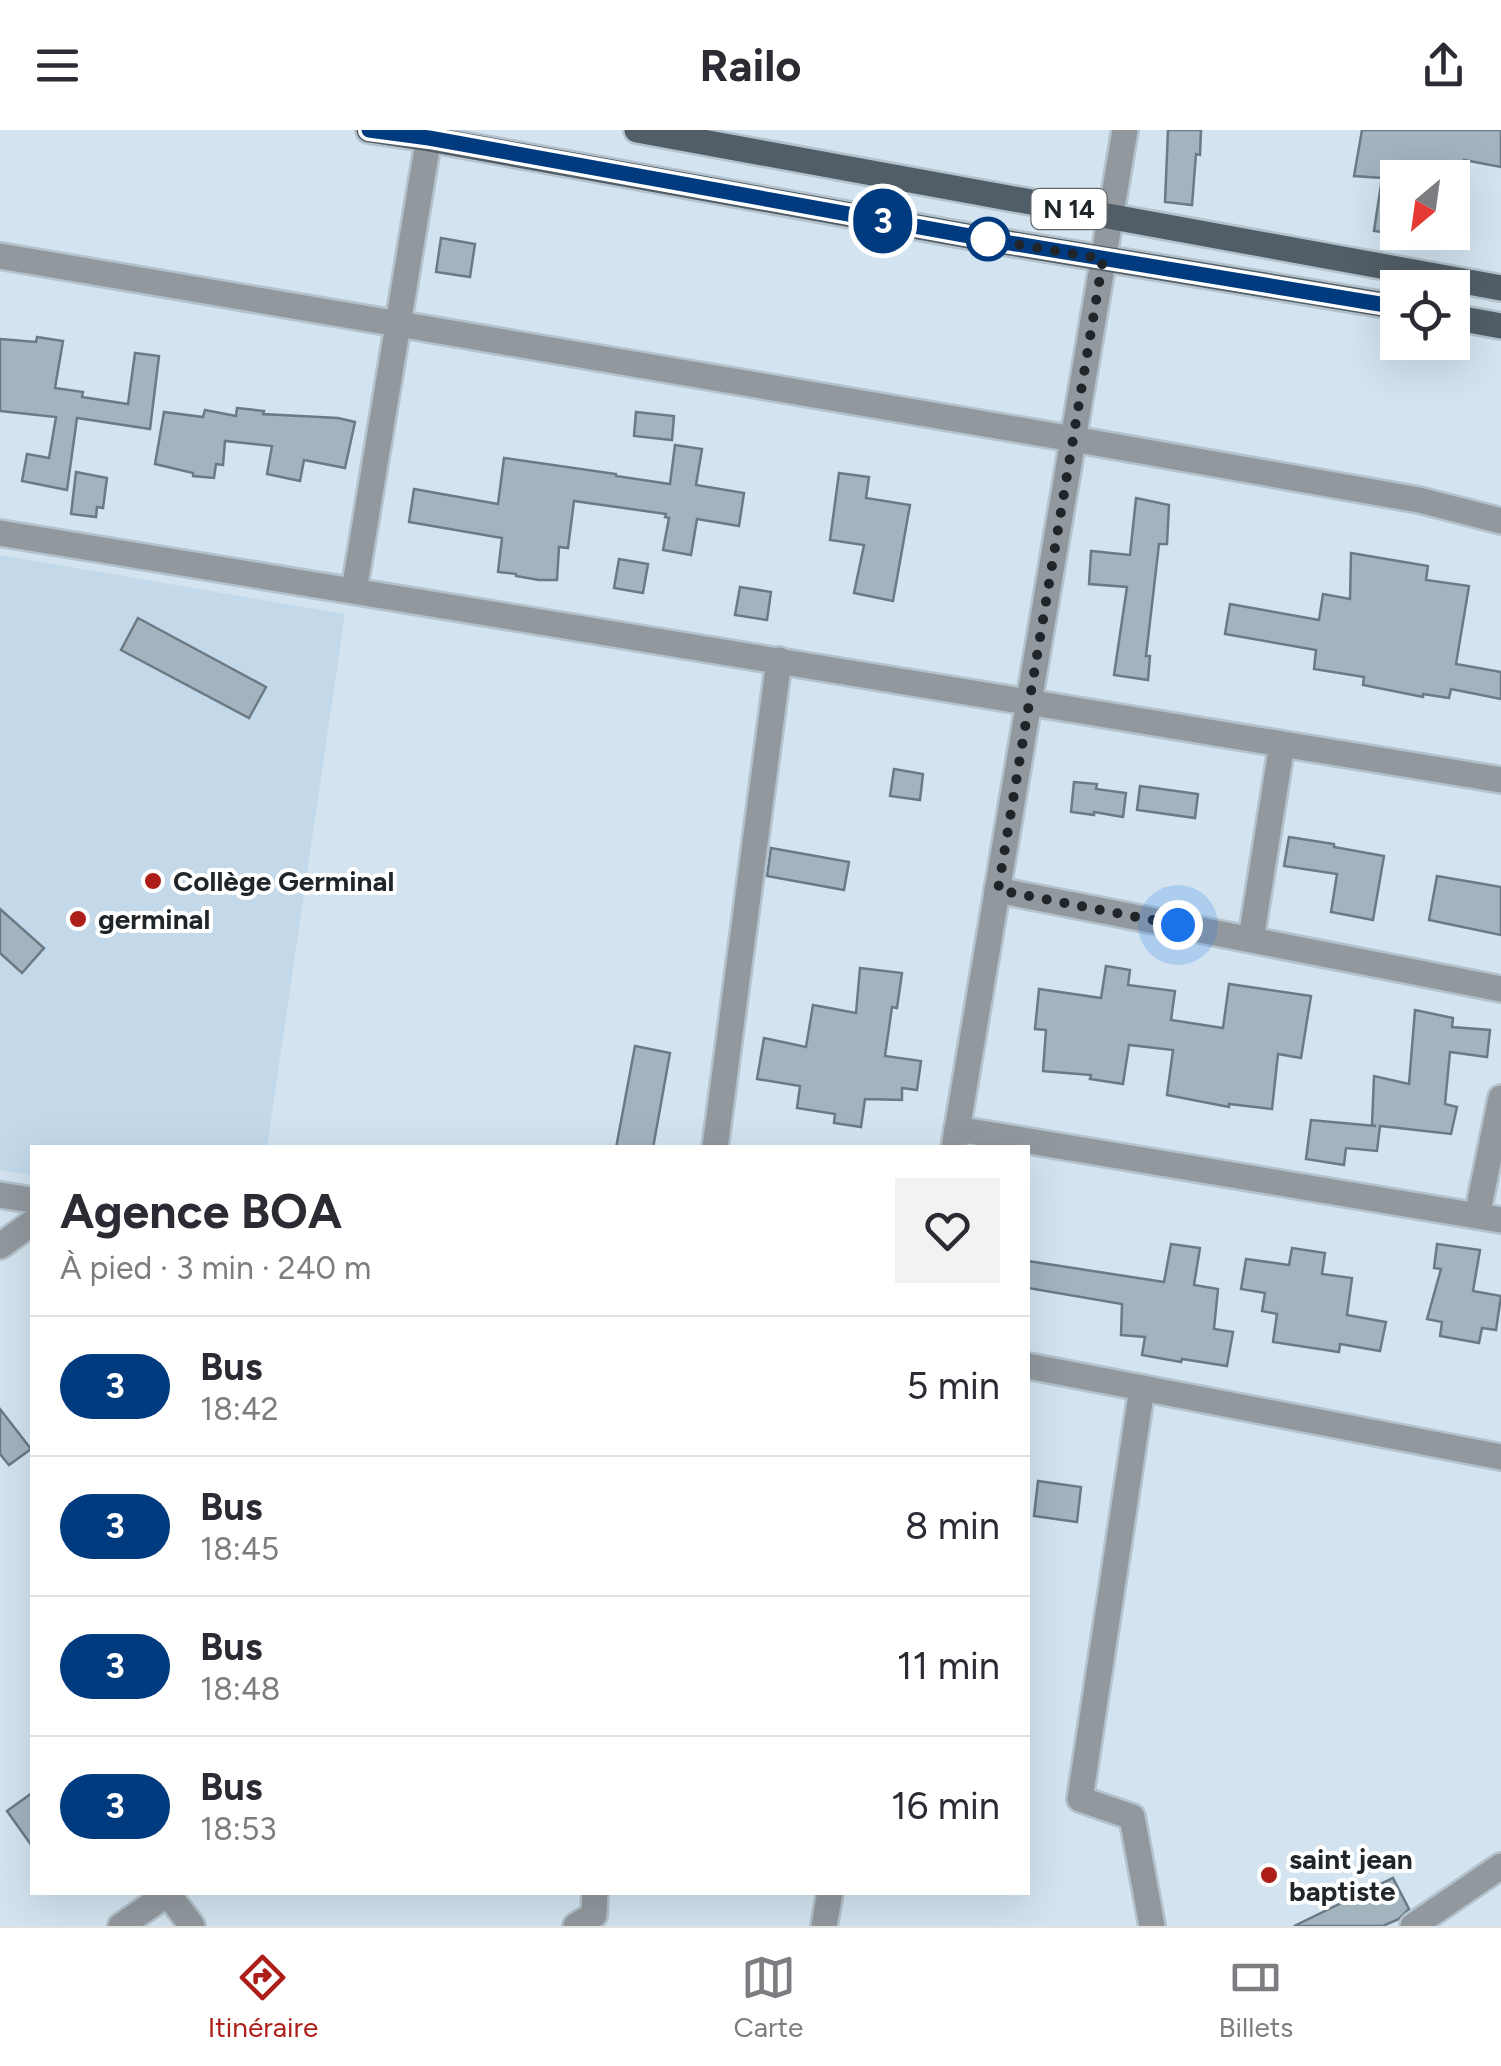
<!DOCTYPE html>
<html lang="fr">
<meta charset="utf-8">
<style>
:root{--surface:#fff;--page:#f2f2f3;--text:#2b2b33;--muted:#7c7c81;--line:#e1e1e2;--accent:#ae1e18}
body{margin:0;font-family:Figtree,sans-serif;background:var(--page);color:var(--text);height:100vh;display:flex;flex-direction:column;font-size:38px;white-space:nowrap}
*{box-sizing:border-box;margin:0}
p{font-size:32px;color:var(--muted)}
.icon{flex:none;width:55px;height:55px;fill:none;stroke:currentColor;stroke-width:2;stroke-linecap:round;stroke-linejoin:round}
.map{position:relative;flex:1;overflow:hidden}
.side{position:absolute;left:30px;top:1015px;width:1000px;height:750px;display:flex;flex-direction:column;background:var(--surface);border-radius:0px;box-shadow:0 10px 40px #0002}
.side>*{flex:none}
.badge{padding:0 20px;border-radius:32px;font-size:35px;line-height:65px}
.needle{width:65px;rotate:209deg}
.buttons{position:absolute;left:1380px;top:30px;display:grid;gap:20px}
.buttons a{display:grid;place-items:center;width:90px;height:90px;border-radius:0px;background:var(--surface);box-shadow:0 10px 40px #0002;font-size:50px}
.you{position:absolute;width:50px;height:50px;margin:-25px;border:8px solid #fff;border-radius:50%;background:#1a73e8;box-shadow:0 0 0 15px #1a73e833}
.map>.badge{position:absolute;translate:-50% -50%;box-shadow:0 0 0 5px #fff}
.round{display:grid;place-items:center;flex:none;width:105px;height:105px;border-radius:0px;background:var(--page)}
.headline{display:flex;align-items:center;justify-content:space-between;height:170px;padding:0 30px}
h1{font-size:48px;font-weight:700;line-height:75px}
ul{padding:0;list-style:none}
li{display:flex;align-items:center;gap:30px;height:140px;padding:0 30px;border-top:2px solid var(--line)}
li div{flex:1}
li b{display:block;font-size:38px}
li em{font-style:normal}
li .badge{min-width:110px;font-weight:700;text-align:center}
header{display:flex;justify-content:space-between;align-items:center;height:130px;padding:0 30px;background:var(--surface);font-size:45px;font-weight:700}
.tabs{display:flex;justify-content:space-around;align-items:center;height:140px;border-top:2px solid var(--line);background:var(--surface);font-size:28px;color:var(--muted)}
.tabs a{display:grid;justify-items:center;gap:5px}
.tabs .on{color:var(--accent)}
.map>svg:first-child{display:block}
.built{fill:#c3d9ea}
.building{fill:#a4b4bf;stroke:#6b7a85;stroke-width:2.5}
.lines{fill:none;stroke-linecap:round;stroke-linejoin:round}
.minor-casing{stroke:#b3c2cc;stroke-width:30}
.major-casing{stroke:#b3c2cc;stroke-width:30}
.minor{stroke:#92999e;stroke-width:25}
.major{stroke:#525e67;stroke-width:25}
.line-casing{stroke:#fff;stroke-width:22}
.line{stroke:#003b80;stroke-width:15}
.walk{stroke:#1f2529;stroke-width:10;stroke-dasharray:0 18}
.stop-dot{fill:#fff;stroke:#003b80;stroke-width:5}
.poi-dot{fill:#ae1e18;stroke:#fff;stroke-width:4}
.labels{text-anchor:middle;stroke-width:8;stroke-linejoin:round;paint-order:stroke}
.shield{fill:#fff;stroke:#626669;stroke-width:2.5}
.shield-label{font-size:25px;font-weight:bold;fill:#1f2529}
.poi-label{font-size:28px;font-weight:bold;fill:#1f2529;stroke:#fff;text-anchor:start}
</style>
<header><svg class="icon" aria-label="menu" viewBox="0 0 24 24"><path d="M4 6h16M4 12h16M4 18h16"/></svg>Railo<svg class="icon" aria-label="share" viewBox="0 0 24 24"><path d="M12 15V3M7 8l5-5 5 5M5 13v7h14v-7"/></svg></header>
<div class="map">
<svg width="1501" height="1796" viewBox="0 0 1501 1796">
<rect width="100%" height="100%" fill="#d3e4f0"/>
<polygon class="built" points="0,425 345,484 267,1017 32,1018 32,1045 0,1040"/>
<g class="building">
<polygon points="1168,0 1201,0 1200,25 1196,24 1192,75 1165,72"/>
<polygon points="1362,0 1501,0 1501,37 1464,30 1460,48 1398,48 1398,104 1374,101 1382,48 1354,46"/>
<polygon points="441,108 475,114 470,147 436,142"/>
<polygon points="37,207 63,211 55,258 83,262 82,267 128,274 135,223 159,226 150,299 77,288 67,360 22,351 27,324 49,328 56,287 0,281 0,209 36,212"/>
<polygon points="237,278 264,281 263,284 338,288 355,292 345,338 304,330 300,351 267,344 272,316 225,311 223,335 216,334 214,348 193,346 193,343 155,334 164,282 203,287 205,280 236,286"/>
<polygon points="636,282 674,286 672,310 634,306"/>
<polygon points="675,315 702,319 696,355 744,363 739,396 697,389 691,425 663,420 669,388 665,387 666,384 574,371 568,418 559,417 557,450 539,450 516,446 516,444 498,442 502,408 409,392 414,359 498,374 504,328 616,344 616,346 670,354"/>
<polygon points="76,342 107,348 103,378 97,377 96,387 71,384"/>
<polygon points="839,343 869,347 866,368 910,375 893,471 854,463 864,415 830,410"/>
<polygon points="1136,368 1169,375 1167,414 1159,414 1146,526 1150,526 1148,550 1114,545 1127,457 1089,454 1091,421 1130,425"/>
<polygon points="1351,423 1428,436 1426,450 1469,456 1456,534 1501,542 1501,569 1451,559 1449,568 1423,564 1423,567 1363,555 1364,547 1314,539 1316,520 1225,504 1230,474 1319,490 1323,464 1350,469"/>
<polygon points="619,429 648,434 643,463 614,458"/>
<polygon points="740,457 771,462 767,490 735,485"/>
<polygon points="138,488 266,557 249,588 121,520"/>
<polygon points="894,639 923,644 920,670 890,666"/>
<polygon points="1074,652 1097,654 1096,659 1126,663 1123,687 1094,682 1094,685 1071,682"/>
<polygon points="1140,656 1198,664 1195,688 1137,680"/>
<polygon points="1289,707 1334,714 1334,717 1384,726 1373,790 1331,782 1337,744 1284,736"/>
<polygon points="771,718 849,732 844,760 767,746"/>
<polygon points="1437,746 1501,757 1501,805 1429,790"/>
<polygon points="0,779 44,818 22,843 0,823"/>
<polygon points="1106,836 1130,840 1128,855 1175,861 1171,890 1223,898 1229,854 1311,866 1301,928 1278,924 1272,979 1229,974 1229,977 1167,965 1173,920 1129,915 1123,954 1090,949 1091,945 1043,941 1046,900 1035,899 1039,859 1101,868"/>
<polygon points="860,838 902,843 897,878 892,877 885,926 921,931 917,960 902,958 902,970 865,969 861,997 834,993 835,984 797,978 800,956 757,949 764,908 806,917 813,875 856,883"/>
<polygon points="1415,880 1453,888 1452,897 1490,900 1487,927 1450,922 1445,974 1457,977 1451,1004 1380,996 1377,1021 1346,1018 1344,1035 1306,1029 1311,990 1376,996 1372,995 1374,946 1409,954"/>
<polygon points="635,916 670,923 653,1018 616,1018"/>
<polygon points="1171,1114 1200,1118 1194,1155 1218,1159 1214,1199 1233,1202 1227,1236 1182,1229 1181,1232 1142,1225 1145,1207 1121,1205 1122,1174 1028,1158 1028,1131 1164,1152"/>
<polygon points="1437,1114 1480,1120 1473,1161 1501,1166 1496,1200 1482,1198 1479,1213 1440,1206 1442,1192 1427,1189 1441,1139 1434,1138"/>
<polygon points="1292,1118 1325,1123 1322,1144 1352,1148 1347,1185 1386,1192 1380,1221 1340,1214 1339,1222 1273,1212 1277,1184 1262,1181 1265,1163 1241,1159 1246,1129 1289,1135"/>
<polygon points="0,1279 31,1319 9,1335 0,1324"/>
<polygon points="1038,1351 1081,1357 1077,1392 1034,1386"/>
<polygon points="32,1663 32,1716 7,1681"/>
<polygon points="1393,1748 1409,1779 1399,1789 1383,1796 1294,1796"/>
</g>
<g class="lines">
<defs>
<g id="minor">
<polyline points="0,126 1073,309 1419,370 1501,391"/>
<polyline points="0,403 1501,650"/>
<polyline points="354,461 430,0"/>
<polyline points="997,760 1501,859"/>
<polyline points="1251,809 1282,614"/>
<polyline points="957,999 1501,1090"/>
<polyline points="715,1018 779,530"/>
<polyline points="954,1018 1125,0"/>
<polyline points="0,1065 32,1070"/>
<polyline points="1477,1086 1501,968"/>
<polyline points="0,1116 32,1093"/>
<polyline points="1028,1236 1501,1327"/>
<polyline points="1142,1258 1080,1669 1132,1687 1152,1796"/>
<polyline points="168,1764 192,1796"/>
<polyline points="121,1796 170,1762"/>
<polyline points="576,1796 594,1785 595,1762"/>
<polyline points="824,1796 830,1762"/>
<polyline points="1413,1796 1501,1736"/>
</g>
<g id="major">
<polyline points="369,0 429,9 985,109 1398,177"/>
<polyline points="637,0 1501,158"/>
<polyline points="1452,187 1501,196"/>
</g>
</defs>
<use href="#minor" class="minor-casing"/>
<use href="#major" class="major-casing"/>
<use href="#minor" class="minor"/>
<use href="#major" class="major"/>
</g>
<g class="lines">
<defs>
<polyline id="line" points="369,0 429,8 986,109 1398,177"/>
</defs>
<use href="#line" class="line-casing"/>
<use href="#line" class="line"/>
<polyline class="walk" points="988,109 986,109 1103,129 998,760 1178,795"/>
</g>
<circle class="stop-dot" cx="988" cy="109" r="20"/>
<g class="poi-dot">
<circle cx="153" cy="751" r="10"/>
<circle cx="78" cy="789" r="10"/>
<circle cx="1269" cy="1745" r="10"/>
</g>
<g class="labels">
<rect class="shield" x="1031.5" y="59" width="75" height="40" rx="8"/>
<g class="shield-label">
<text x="1069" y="88">N 14</text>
</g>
<g class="poi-label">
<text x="173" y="761">Collège Germinal</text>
<text x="98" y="799">germinal</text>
<text x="1289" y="1739">saint jean<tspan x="1289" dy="32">baptiste</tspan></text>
</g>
</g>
</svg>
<div class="buttons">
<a><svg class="needle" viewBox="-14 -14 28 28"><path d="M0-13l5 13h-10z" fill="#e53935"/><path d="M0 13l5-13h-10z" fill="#7c7c81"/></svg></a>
<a><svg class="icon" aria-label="locate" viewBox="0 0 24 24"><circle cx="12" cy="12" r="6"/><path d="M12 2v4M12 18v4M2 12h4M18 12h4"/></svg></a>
</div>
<div class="you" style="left:1178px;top:795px"></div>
<b class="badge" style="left:883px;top:91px;background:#003b80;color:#fff">3</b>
<section class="side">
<div class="headline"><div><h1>Agence BOA</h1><p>À pied · 3 min · 240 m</p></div><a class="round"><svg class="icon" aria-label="heart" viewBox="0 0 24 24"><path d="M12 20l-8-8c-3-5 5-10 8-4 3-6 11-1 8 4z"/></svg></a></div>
<ul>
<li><span class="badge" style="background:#003b80;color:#fff">3</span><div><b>Bus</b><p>18:42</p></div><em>5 min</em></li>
<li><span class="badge" style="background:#003b80;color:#fff">3</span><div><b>Bus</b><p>18:45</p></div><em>8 min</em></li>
<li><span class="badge" style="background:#003b80;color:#fff">3</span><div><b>Bus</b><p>18:48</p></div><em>11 min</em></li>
<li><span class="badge" style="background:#003b80;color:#fff">3</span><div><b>Bus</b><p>18:53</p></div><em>16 min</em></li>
</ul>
</section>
</div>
<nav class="tabs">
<a class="on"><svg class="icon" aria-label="directions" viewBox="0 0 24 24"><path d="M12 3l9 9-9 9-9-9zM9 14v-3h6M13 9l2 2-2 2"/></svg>Itinéraire</a>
<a><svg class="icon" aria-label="map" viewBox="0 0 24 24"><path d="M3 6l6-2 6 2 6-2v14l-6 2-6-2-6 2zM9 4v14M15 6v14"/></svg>Carte</a>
<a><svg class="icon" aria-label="tickets" viewBox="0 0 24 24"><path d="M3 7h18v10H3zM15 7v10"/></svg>Billets</a>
</nav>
